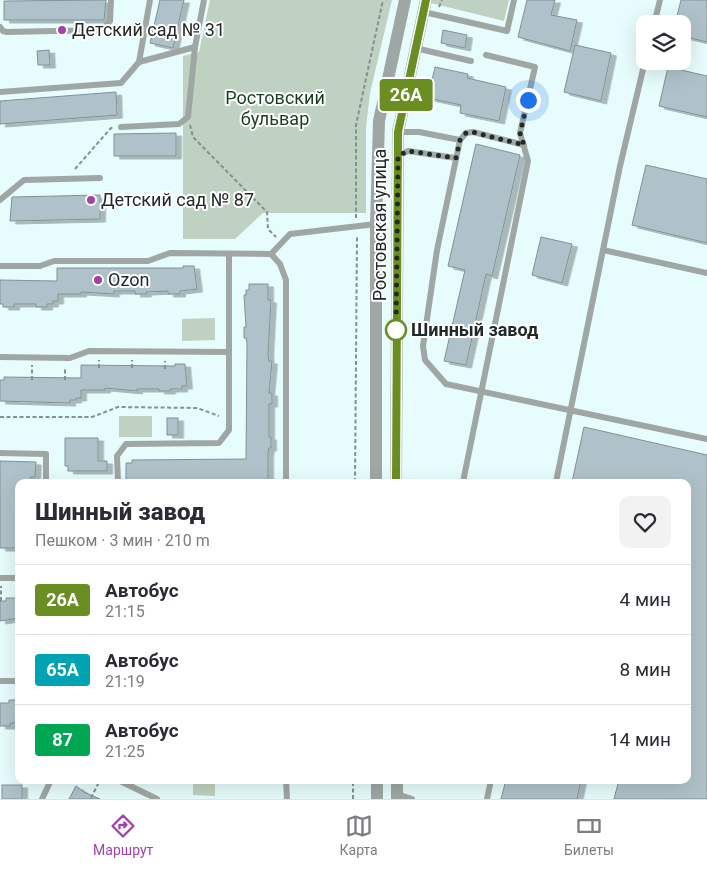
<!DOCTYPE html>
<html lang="ru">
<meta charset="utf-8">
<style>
:root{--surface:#fff;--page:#f2f2f3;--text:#2b2b33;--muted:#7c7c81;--line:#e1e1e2;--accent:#a241a9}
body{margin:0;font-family:Roboto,sans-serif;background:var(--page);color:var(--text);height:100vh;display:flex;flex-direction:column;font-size:19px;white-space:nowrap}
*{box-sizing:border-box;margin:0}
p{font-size:16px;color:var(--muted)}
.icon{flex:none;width:28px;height:28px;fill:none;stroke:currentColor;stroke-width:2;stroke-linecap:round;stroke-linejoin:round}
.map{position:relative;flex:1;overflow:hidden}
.sheet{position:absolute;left:15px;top:479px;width:676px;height:305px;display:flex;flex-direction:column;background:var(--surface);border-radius:10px;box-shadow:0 5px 20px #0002}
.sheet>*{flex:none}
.badge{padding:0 10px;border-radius:4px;font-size:18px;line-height:32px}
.fabs{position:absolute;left:636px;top:15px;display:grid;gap:10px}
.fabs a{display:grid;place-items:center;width:55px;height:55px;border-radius:10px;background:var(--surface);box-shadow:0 5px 20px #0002;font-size:25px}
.you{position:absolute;width:25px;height:25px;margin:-12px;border:4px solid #fff;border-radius:50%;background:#1a73e8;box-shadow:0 0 0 8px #1a73e833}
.map>.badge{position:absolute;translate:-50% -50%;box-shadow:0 0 0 2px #fff}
.round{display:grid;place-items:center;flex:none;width:52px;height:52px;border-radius:10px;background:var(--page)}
.overview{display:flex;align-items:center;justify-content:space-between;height:85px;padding:0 20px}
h1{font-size:24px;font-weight:800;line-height:38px}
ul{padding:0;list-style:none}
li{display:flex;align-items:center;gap:15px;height:70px;padding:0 20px;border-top:1px solid var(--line)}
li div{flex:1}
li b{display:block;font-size:19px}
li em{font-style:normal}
li .badge{min-width:55px;font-weight:700;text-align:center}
.dock{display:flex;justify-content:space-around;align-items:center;height:70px;border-top:1px solid var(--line);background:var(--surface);font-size:14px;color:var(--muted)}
.dock a{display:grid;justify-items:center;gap:2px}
.dock .current{color:var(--accent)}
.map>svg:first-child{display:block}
.green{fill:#bfd1c0}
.building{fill:#b0c2c9;stroke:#809097;filter:url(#shadow)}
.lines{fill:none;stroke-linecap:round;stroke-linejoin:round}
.path{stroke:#839191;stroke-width:2;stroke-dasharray:4 2.5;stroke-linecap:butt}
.service{stroke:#9fa7a4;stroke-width:6}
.tertiary{stroke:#9fa7a4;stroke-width:12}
.line-casing{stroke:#fff;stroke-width:11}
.line{stroke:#6b8e23;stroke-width:8}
.walk{stroke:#212929;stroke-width:5;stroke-dasharray:0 9}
.poi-dot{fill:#a241a9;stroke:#fff;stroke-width:2}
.stop-dot{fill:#fff;stroke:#6b8e23;stroke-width:2.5}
.labels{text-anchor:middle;stroke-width:4;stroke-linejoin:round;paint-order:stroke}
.poi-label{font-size:18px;fill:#212929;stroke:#fff;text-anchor:start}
.park-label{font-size:18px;fill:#173e1d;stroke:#fff}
.street-label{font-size:18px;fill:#212929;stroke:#fff}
.stop-label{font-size:18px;font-weight:bold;fill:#212929;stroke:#fff;text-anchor:start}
</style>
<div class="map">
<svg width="707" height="799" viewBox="0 0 707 799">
<defs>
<filter id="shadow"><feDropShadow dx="5.5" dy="3" stdDeviation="0" flood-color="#0004"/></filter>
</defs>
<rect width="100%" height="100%" fill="#e7fcfc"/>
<g class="green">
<polygon points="210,0 392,0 370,93 366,128 366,213 263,213 235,239 183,239 183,56 199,52"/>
<polygon points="431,0 509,0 504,21 431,3"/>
<polygon points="215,318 215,340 182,341 182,319"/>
<rect x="119" y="416" width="33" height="21"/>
<polygon points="193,780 215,780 215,796 193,795"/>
</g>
<g class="building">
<polygon points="106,0 104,20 4,20 4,1"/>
<polygon points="160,0 184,0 173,48 150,43"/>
<polygon points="527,0 555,0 551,15 577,20 570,51 518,37"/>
<polygon points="681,0 707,0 707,42 682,36 682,24 675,24"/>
<polygon points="443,30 467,35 465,48 441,43"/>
<polygon points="575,45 611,53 601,101 564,92"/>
<polygon points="49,50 50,65 38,65 37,51"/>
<polygon points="435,67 468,74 467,78 506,87 499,121 460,113 461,105 428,98"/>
<polygon points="668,67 707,76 707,117 659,106"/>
<polygon points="116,92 117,115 0,124 0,101"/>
<polygon points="176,133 176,156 114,156 114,134"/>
<polygon points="476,144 520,155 492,276 486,274 466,365 444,361 465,270 448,266"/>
<polygon points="646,165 707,179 707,243 632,225"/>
<polygon points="100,195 100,219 10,221 12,197"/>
<polygon points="541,237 572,244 562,283 532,275"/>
<polygon points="183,266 194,266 197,289 180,291 180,294 168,294 168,291 146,292 146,294 135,294 135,291 114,291 114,294 81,292 81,294 58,294 58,301 53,301 53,304 47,304 47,307 36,307 36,304 14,304 14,307 3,307 3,304 0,304 0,280 57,281 57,268 183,268"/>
<polygon points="249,284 268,284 268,300 271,300 268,355 269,361 272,361 269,393 272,393 272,404 269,404 269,437 271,437 271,448 269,448 268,453 268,482 131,482 131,481 126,481 126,463 132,463 132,460 246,459 247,343 246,338 244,338 244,327 246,327 244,295 246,295 246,290 249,290"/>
<polygon points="175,364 185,364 187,386 182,386 182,389 170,389 170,391 159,391 159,389 137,389 137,391 105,388 105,390 81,390 81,398 76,398 76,400 70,400 70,403 0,401 0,380 4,380 4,377 81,378 81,365 171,366 175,366"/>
<rect x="167" y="418" width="11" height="17"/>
<polygon points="584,427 707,455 707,799 614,799 619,780 688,780 688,482 572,482"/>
<polygon points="65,438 98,438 98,461 107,461 107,471 68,471 68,466 65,466"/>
<polygon points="0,461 36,462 35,477 30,477 30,482 19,482 19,548 0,548"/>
<polygon points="6,598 19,598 19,618 0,621 0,601 6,601"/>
<polygon points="9,700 19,700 19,721 10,724 10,726 0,726 0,703 9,703"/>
<polygon points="506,780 581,780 577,799 501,799"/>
<rect x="2" y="785" width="20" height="14"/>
<polygon points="76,786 84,792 100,799 69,799"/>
</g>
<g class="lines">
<g class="path">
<polyline points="439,7 442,0"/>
<polyline points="190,125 193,137 267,212 268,229 276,237"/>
<polyline points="75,169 111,128 114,128"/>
<polyline points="356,218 356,125 383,0"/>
<polyline points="99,368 99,360"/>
<polyline points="132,368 132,360"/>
<polyline points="165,369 165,361"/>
<polyline points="32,380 32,365"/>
<polyline points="65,380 65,368"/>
<polyline points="0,417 92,417 118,407 197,408 219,416"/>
<polyline points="355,482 357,235"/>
<polyline points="1,601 1,586"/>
<polyline points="91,798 100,780"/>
<polyline points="353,799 353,780"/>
</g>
<g class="service">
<polyline points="424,12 507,31 514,0"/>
<polyline points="654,24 660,0"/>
<polyline points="0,27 3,31 7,32 102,30 110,21 111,0"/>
<polyline points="415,48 471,61"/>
<polyline points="139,62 150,0"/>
<polyline points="0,92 121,83 139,62 195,47"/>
<polyline points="121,127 179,124 188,117 195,47 204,0"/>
<polyline points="398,132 419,132 460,140"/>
<polyline points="524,145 473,132 466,133 460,140 437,250 423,346 425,360 446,384 707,439"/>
<polyline points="398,156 408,151 456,158"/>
<polyline points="0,200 24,180 100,178"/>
<polyline points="603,250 707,273"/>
<polyline points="271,254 280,264 286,280 286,482"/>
<polyline points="0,266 40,266 54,261 148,261 170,253 271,254 290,234 376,224"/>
<polyline points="0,357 70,358 89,351 229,352"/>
<polyline points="0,453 46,454 46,482"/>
<polyline points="118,482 117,456 126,444 219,443 229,430 229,254"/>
<polyline points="463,482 528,161 520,133 535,67 486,55"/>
<polyline points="556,482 620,166 645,61"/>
<polyline points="0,578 19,578"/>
<polyline points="0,681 19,681"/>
<polyline points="118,780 157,799"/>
<polyline points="286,780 287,799"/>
<polyline points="397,794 412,799"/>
<polyline points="42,799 51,780"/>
<polyline points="487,799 491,780"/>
</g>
<g class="tertiary">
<polyline points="376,482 376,224 379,121 405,0"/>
<polyline points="396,482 398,132 426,0"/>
<polyline points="377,799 377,780"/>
<polyline points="397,799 397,780"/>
</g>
</g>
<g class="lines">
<defs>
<polyline id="line" points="396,482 398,132 426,0"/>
</defs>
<use href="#line" class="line-casing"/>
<use href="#line" class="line"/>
<polyline class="walk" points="396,330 398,156 408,151 456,158 460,140 466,133 472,132 524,145 520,133 528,100"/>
</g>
<g class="poi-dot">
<circle cx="62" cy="30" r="5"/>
<circle cx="91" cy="200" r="5"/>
<circle cx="98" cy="280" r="5"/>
</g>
<circle class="stop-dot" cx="396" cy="330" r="10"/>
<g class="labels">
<g class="poi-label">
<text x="72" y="36">Детский сад № 31</text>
<text x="101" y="206">Детский сад № 87</text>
<text x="108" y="286">Ozon</text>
</g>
<g class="park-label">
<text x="275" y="104">Ростовский<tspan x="275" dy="21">бульвар</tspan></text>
</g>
<g class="street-label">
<text transform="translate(380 225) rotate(-90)" y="6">Ростовская улица</text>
</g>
<g class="stop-label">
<text x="411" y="336">Шинный завод</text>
</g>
</g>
</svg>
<div class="fabs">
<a><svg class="icon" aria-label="layers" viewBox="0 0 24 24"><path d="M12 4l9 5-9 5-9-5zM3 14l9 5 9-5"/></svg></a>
</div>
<div class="you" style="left:528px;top:100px"></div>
<b class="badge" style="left:406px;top:95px;background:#6b8e23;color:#fff">26А</b>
<section class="sheet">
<div class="overview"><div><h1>Шинный завод</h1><p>Пешком · 3 мин · 210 m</p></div><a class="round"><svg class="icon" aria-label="heart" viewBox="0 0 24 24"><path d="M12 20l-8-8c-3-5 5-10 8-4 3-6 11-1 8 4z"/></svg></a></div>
<ul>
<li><span class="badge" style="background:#6b8e23;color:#fff">26А</span><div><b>Автобус</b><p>21:15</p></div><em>4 мин</em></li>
<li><span class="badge" style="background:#00a3b4;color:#fff">65А</span><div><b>Автобус</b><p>21:19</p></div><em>8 мин</em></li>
<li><span class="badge" style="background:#00a651;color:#fff">87</span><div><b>Автобус</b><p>21:25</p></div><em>14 мин</em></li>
</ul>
</section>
</div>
<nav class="dock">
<a class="current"><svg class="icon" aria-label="directions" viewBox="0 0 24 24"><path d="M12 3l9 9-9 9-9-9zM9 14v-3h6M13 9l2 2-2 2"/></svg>Маршрут</a>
<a><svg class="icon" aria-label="map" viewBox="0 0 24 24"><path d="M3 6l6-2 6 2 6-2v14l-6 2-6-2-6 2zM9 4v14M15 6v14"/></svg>Карта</a>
<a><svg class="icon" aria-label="tickets" viewBox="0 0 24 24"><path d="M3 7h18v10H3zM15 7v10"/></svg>Билеты</a>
</nav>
